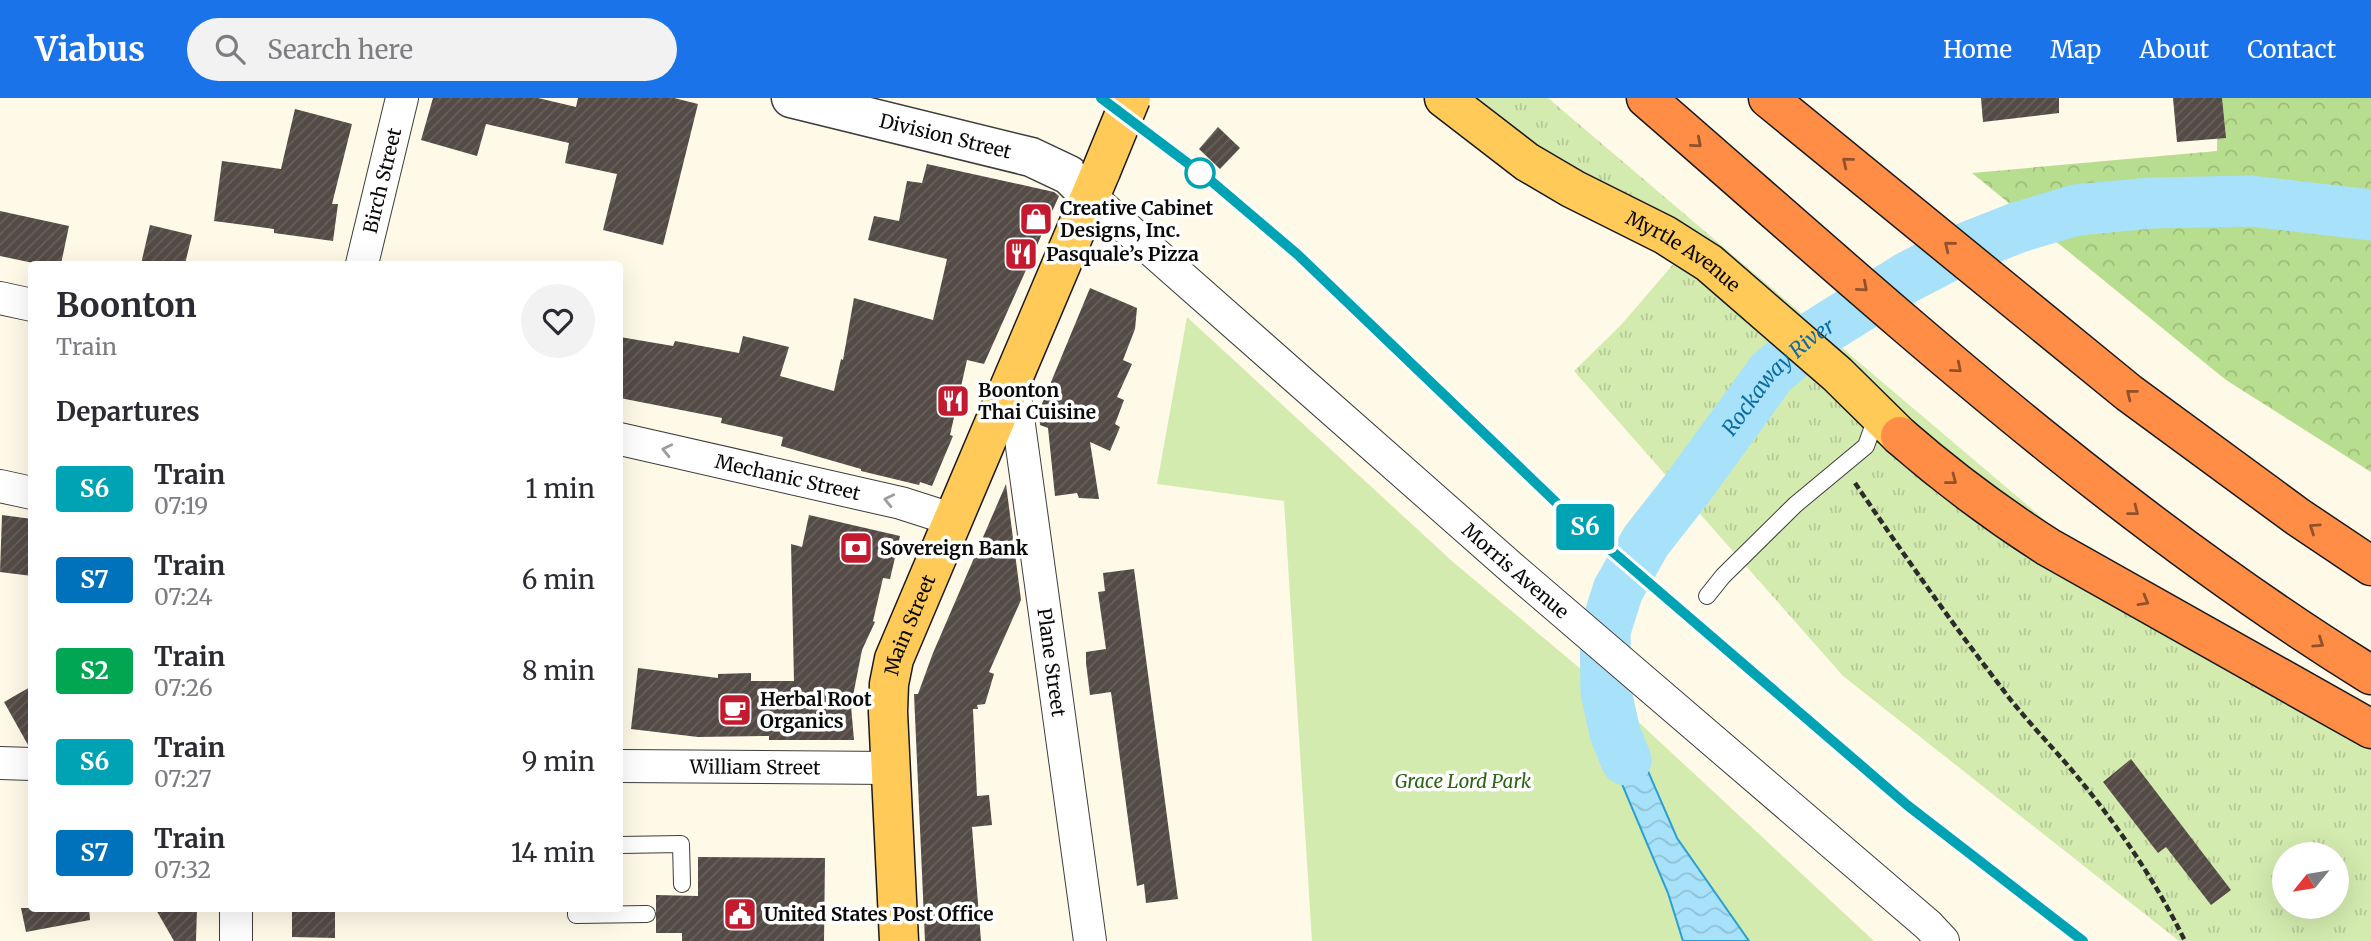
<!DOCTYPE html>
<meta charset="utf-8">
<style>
:root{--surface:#fff;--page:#f2f2f3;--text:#2b2b33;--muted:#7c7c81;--accent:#1a73e8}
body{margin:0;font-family:Merriweather,serif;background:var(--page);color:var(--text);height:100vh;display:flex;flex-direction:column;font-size:26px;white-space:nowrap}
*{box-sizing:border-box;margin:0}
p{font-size:23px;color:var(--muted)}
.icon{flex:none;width:38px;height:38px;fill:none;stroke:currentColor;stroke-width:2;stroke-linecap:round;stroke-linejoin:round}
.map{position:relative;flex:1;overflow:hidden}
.sheet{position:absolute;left:28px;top:163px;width:595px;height:651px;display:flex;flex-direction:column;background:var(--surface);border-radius:7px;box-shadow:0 7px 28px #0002}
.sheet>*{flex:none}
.badge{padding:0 14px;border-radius:5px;font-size:24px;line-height:46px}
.needle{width:46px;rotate:240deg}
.fabs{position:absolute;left:2272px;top:744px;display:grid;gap:14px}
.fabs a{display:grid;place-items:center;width:77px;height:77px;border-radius:50%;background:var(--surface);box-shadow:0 7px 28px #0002;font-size:35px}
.map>.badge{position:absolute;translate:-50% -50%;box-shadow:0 0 0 4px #fff}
h2{padding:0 28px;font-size:26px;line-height:63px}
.round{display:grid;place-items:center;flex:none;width:74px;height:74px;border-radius:37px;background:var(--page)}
.headline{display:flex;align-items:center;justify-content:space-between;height:119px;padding:0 28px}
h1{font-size:33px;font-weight:700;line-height:52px}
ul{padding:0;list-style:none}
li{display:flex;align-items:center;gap:21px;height:91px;padding:0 28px}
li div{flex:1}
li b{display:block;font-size:26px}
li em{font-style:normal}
li .badge{min-width:77px;font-weight:700;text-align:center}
header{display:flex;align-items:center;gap:42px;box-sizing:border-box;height:98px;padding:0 35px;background:var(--accent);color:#fff}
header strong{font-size:33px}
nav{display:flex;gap:38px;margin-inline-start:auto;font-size:24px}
.search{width:490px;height:63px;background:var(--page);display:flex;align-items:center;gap:18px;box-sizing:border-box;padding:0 24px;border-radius:38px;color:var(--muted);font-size:26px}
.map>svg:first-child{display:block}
.grass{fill:url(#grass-tufts);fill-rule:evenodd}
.forest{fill:url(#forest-crowns)}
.park{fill:#d3ebaf}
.water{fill:url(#water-waves);stroke:#2a9fd6;stroke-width:2}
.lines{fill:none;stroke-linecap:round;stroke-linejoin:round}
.river{stroke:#a8e2fa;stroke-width:51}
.building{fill:url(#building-hatch)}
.service-casing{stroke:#3d3d3d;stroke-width:18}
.minor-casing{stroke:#3d3d3d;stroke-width:34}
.tertiary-casing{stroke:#3d3d3d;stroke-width:41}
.primary-casing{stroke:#1b1b1b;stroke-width:41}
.motorway-casing{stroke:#1b1b1b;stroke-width:41}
.path{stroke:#2c2c2c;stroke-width:4.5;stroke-dasharray:7 3.5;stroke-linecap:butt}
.service{stroke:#fff;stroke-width:16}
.minor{stroke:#fff;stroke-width:32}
.tertiary{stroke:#fff;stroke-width:38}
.primary{stroke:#ffca58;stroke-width:38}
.motorway{stroke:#ff8d46;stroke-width:38}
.rail{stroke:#c31a2f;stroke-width:5}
.primary-bridge-casing{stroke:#1b1b1b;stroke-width:41;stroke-linecap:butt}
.primary-bridge{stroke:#ffca58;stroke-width:38}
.oneway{stroke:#91522b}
.oneway2{stroke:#9d9d9d}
.line-casing{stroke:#fff;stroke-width:16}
.line{stroke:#00a3b4;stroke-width:10}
.stop-dot{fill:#fff;stroke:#00a3b4;stroke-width:3.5}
.labels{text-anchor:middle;stroke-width:7;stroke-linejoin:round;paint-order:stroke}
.street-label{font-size:19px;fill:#0a0a0a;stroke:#fff}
.poi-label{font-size:19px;font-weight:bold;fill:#0a0a0a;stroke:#fff;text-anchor:start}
.park-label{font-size:19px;font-style:italic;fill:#2d6517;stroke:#fff}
.water-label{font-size:21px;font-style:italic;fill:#0d6da3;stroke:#fff}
</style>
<header>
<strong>Viabus</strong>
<div class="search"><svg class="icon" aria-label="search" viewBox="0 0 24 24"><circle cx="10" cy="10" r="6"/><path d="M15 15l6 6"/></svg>Search here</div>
<nav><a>Home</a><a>Map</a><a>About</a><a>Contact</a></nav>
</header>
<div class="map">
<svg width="2371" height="843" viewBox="0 0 2371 843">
<defs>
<pattern id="grass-tufts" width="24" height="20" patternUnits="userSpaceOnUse" patternTransform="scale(1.75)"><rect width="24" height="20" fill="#d3ebaf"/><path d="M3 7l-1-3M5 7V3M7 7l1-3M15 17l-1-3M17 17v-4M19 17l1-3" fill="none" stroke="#b4c895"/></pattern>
<pattern id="forest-crowns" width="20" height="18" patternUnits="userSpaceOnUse" patternTransform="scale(1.75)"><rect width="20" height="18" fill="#b7dd8e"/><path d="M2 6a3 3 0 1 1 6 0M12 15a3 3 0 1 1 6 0" fill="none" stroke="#9cbc79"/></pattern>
<pattern id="water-waves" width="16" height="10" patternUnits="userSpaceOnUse" patternTransform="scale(1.75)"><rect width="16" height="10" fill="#a8e2fa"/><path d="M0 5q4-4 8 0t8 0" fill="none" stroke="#8fc1d5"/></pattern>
<pattern id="building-hatch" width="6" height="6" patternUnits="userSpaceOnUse" patternTransform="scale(1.75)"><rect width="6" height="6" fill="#544a46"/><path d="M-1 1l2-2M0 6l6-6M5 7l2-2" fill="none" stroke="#68605c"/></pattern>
</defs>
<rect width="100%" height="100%" fill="#fff9e8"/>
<path class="grass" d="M1455 0H1548L2093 463 2371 649V843H2179L1843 578 1574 273 1621 227 1688 149ZM2284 756H2336V808H2284Z"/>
<polygon class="forest" points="2218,0 2371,0 2371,374 2226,282 1972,75 2217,53"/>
<polygon class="park" points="1187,219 1453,464 1588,577 1874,843 1312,843 1284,403 1157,386"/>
<polygon class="water" points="1588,577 1635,621 1644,664 1677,740 1749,843 1683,843 1668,795 1611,660"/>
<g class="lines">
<path class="river" id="s1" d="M1626 662 1615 635 1606 594 1605 533 1618 492 1646 443 1686 392 1771 275 1812 239 1906 180 1958 153 2019 129 2076 112 2151 105 2251 103 2371 117"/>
</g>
<g class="building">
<polygon points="433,0 538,0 576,9 578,0 674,0 698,6 663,147 603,132 617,76 565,65 569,45 486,26 477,58 421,42"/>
<polygon points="1981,0 2059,0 2059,15 1983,24"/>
<polygon points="2173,0 2222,0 2226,40 2177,44"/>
<polygon points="295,11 352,26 332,106 338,106 333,143 274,135 274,131 214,123 222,63 281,71"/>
<polygon points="1218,29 1240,50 1220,71 1199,51"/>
<polygon points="927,66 1054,94 1059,98 984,266 967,262 950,337 953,338 932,388 920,384 919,387 861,373 861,371 781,348 783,339 721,325 722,320 620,300 620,239 673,248 675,243 739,255 743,238 789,249 780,278 834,293 841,261 843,262 854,200 933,222 947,161 868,142 874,118 899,123 907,83 922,85"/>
<polygon points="0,113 69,128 61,166 38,166 0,158"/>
<polygon points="150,127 192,137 185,166 141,166"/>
<polygon points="1090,190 1137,210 1135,231 1123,262 1132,266 1117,299 1124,302 1115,326 1120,329 1110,353 1090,344 1099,401 1079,400 1077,395 1055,398 1048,330 1040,327 1039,313"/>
<polygon points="1006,386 1021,502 989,574 994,576 985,606 977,607 978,611 973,611 977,698 989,697 992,727 972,729 981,843 925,843 914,596 918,596 933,555"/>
<polygon points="2,417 32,421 32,478 0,474"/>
<polygon points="809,417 900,438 890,481 883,480 873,523 875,524 862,552 851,608 854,642 769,642 769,638 698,639 631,631 638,570 718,580 718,576 751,575 751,583 794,583 791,446 802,449"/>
<polygon points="1134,471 1178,801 1146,805 1144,786 1137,788 1111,594 1090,597 1086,565 1086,554 1106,551 1098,494 1105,493 1103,475"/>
<polygon points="32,588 32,648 28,647 4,604"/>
<polygon points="2131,661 2231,792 2211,807 2166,749 2158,755 2103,684"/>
<polygon points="698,759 825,760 824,843 682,843 682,835 656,835 656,797 698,798"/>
<polygon points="21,810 89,810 90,822 26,834"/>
<polygon points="155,810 197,810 196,843 174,843"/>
<polygon points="292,810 335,810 335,840 292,839"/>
</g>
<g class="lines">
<defs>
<g id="service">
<polyline points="1707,498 1723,478 1795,407 1866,348 1877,317"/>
<polyline points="620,747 681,746 682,786"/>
<polyline points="576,810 576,817 647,816"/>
</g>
<g id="minor">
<path id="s2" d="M1090 98 1513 471 1928 827 1943 843"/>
<path id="s3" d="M362 166 402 0"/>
<polyline points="0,200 32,207"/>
<path id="s4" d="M1013 283 1090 843"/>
<path id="s5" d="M620 341 901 405 954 422"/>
<polyline points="0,388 32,395"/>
<polyline points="0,665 32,666"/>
<path id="s6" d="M620 668 891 670"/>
<polyline points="236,843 236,810"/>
</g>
<g id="tertiary">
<path id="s7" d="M791 0 1031 59 1069 77 1090 98"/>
</g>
<g id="primary">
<path id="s8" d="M1444 0 1527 64 1573 91 1665 137 1709 165 1837 276 1900 338"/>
<path id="s9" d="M899 843 888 614 889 586 894 561 1101 73"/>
</g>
<g id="motorway">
<path d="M1646 0C1879 202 2107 414 2371 577"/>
<polyline points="1768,0 2129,295 2298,419 2371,468"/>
<path d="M1900 338C1947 379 1995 415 2048 449L2371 631"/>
</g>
</defs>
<use href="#service" class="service-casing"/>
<use href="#minor" class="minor-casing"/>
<use href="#tertiary" class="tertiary-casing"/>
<use href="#primary" class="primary-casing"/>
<use href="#motorway" class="motorway-casing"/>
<path class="path" d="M1855 385C1902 454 1950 523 2001 589 2025 622 2055 651 2080 682 2121 732 2157 786 2185 843"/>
<use href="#service" class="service"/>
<use href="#minor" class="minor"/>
<use href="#tertiary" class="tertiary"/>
<use href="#primary" class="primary"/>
<use href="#motorway" class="motorway"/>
<polyline class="rail" points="1101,0 1210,82 1297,156 1563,411 1907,707 2083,843"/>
<defs>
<polyline id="primary-bridge" points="1101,73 1131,0"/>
</defs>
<use href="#primary-bridge" class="primary-bridge-casing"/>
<use href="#primary-bridge" class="primary-bridge"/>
</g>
<defs><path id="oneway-chevron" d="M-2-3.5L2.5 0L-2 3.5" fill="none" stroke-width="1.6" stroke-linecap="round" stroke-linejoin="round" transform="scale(1.75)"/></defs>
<g class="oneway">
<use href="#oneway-chevron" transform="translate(1697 45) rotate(41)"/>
<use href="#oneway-chevron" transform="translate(1847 64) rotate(-141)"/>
<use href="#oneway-chevron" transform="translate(1949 148) rotate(-141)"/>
<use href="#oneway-chevron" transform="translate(1863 189) rotate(41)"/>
<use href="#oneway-chevron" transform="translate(1957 270) rotate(40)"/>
<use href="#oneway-chevron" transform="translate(2131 296) rotate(-142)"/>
<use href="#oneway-chevron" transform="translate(1952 382) rotate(38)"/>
<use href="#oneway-chevron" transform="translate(2134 413) rotate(38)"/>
<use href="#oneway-chevron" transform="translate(2314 430) rotate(-146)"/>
<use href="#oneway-chevron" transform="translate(2144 503) rotate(30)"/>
<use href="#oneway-chevron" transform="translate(2319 545) rotate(34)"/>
</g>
<g class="oneway2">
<use href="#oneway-chevron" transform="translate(667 352) rotate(-167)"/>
<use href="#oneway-chevron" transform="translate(889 402) rotate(-167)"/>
</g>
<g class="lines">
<defs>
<polyline id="line" points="1101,0 1210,82 1297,156 1563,411 1907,707 2083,843"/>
</defs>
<use href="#line" class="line-casing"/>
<use href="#line" class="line"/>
</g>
<defs>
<symbol id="shop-square" viewBox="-11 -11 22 22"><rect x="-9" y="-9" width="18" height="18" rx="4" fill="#c31a2f" stroke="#fff"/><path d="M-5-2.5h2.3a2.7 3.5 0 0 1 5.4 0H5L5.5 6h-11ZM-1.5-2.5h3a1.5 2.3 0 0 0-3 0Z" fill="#fff"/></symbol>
<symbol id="restaurant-square" viewBox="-11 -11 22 22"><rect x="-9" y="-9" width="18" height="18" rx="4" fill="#c31a2f" stroke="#fff"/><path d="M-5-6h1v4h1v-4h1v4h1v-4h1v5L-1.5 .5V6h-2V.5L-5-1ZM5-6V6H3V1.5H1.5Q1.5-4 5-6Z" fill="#fff"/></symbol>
<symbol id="bank-square" viewBox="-11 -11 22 22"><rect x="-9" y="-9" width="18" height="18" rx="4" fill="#c31a2f" stroke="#fff"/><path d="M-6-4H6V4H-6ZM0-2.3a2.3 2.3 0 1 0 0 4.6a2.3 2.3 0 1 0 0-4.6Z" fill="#fff"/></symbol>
<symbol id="cafe-square" viewBox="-11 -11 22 22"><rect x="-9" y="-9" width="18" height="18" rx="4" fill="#c31a2f" stroke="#fff"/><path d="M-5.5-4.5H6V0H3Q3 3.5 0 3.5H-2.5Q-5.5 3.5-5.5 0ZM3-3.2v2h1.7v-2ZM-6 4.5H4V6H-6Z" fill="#fff"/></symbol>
<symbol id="civic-square" viewBox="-11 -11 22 22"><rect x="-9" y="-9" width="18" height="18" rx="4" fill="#c31a2f" stroke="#fff"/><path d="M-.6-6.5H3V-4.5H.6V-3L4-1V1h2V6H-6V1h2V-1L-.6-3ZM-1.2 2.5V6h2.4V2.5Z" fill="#fff"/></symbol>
</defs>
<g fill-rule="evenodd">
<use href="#shop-square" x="1017" y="102" width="38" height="38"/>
<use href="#restaurant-square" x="1002" y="137" width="38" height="38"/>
<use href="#restaurant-square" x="934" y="284" width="38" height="38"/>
<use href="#bank-square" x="837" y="431" width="38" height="38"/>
<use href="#cafe-square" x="716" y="593" width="38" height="38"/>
<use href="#civic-square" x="721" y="797" width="38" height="38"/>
</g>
<circle class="stop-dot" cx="1200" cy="75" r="14"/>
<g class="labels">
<g class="street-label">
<text dy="7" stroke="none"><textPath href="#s7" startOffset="159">Division Street</textPath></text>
<text dy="7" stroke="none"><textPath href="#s3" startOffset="86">Birch Street</textPath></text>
<text dy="7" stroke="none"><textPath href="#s8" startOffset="285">Myrtle Avenue</textPath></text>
<text dy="7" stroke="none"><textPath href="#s5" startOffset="172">Mechanic Street</textPath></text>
<text dy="7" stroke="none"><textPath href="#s2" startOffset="567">Morris Avenue</textPath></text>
<text dy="7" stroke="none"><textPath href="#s9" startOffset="320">Main Street</textPath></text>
<text dy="7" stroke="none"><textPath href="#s4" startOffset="284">Plane Street</textPath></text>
<text dy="7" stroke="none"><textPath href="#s6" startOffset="135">William Street</textPath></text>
</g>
<g class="poi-label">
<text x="1060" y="117">Creative Cabinet<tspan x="1060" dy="22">Designs, Inc.</tspan></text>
<text x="1046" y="163">Pasquale’s Pizza</text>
<text x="978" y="299">Boonton<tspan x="978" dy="22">Thai Cuisine</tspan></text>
<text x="880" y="457">Sovereign Bank</text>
<text x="760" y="608">Herbal Root<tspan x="760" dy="22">Organics</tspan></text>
<text x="764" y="823">United States Post Office</text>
</g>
<g class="park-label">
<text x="1463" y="690">Grace Lord Park</text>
</g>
<g class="water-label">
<text dy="7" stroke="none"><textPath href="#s1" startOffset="443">Rockaway River</textPath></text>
</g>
</g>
</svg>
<div class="fabs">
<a><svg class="needle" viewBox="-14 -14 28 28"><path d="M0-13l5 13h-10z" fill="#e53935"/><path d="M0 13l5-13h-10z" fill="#7c7c81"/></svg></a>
</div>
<b class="badge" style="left:1585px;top:429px;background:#00a3b4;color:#fff">S6</b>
<section class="sheet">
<div class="headline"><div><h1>Boonton</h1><p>Train</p></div><a class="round"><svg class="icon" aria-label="heart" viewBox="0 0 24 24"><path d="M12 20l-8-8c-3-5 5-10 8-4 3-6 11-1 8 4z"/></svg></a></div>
<h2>Departures</h2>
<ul>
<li><span class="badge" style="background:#00a3b4;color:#fff">S6</span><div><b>Train</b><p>07:19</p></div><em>1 min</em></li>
<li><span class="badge" style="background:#0072bc;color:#fff">S7</span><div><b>Train</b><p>07:24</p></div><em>6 min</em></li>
<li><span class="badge" style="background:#00a651;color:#fff">S2</span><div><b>Train</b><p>07:26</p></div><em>8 min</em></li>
<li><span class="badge" style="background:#00a3b4;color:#fff">S6</span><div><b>Train</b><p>07:27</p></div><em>9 min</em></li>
<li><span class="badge" style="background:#0072bc;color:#fff">S7</span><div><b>Train</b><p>07:32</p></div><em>14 min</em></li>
</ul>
</section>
</div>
